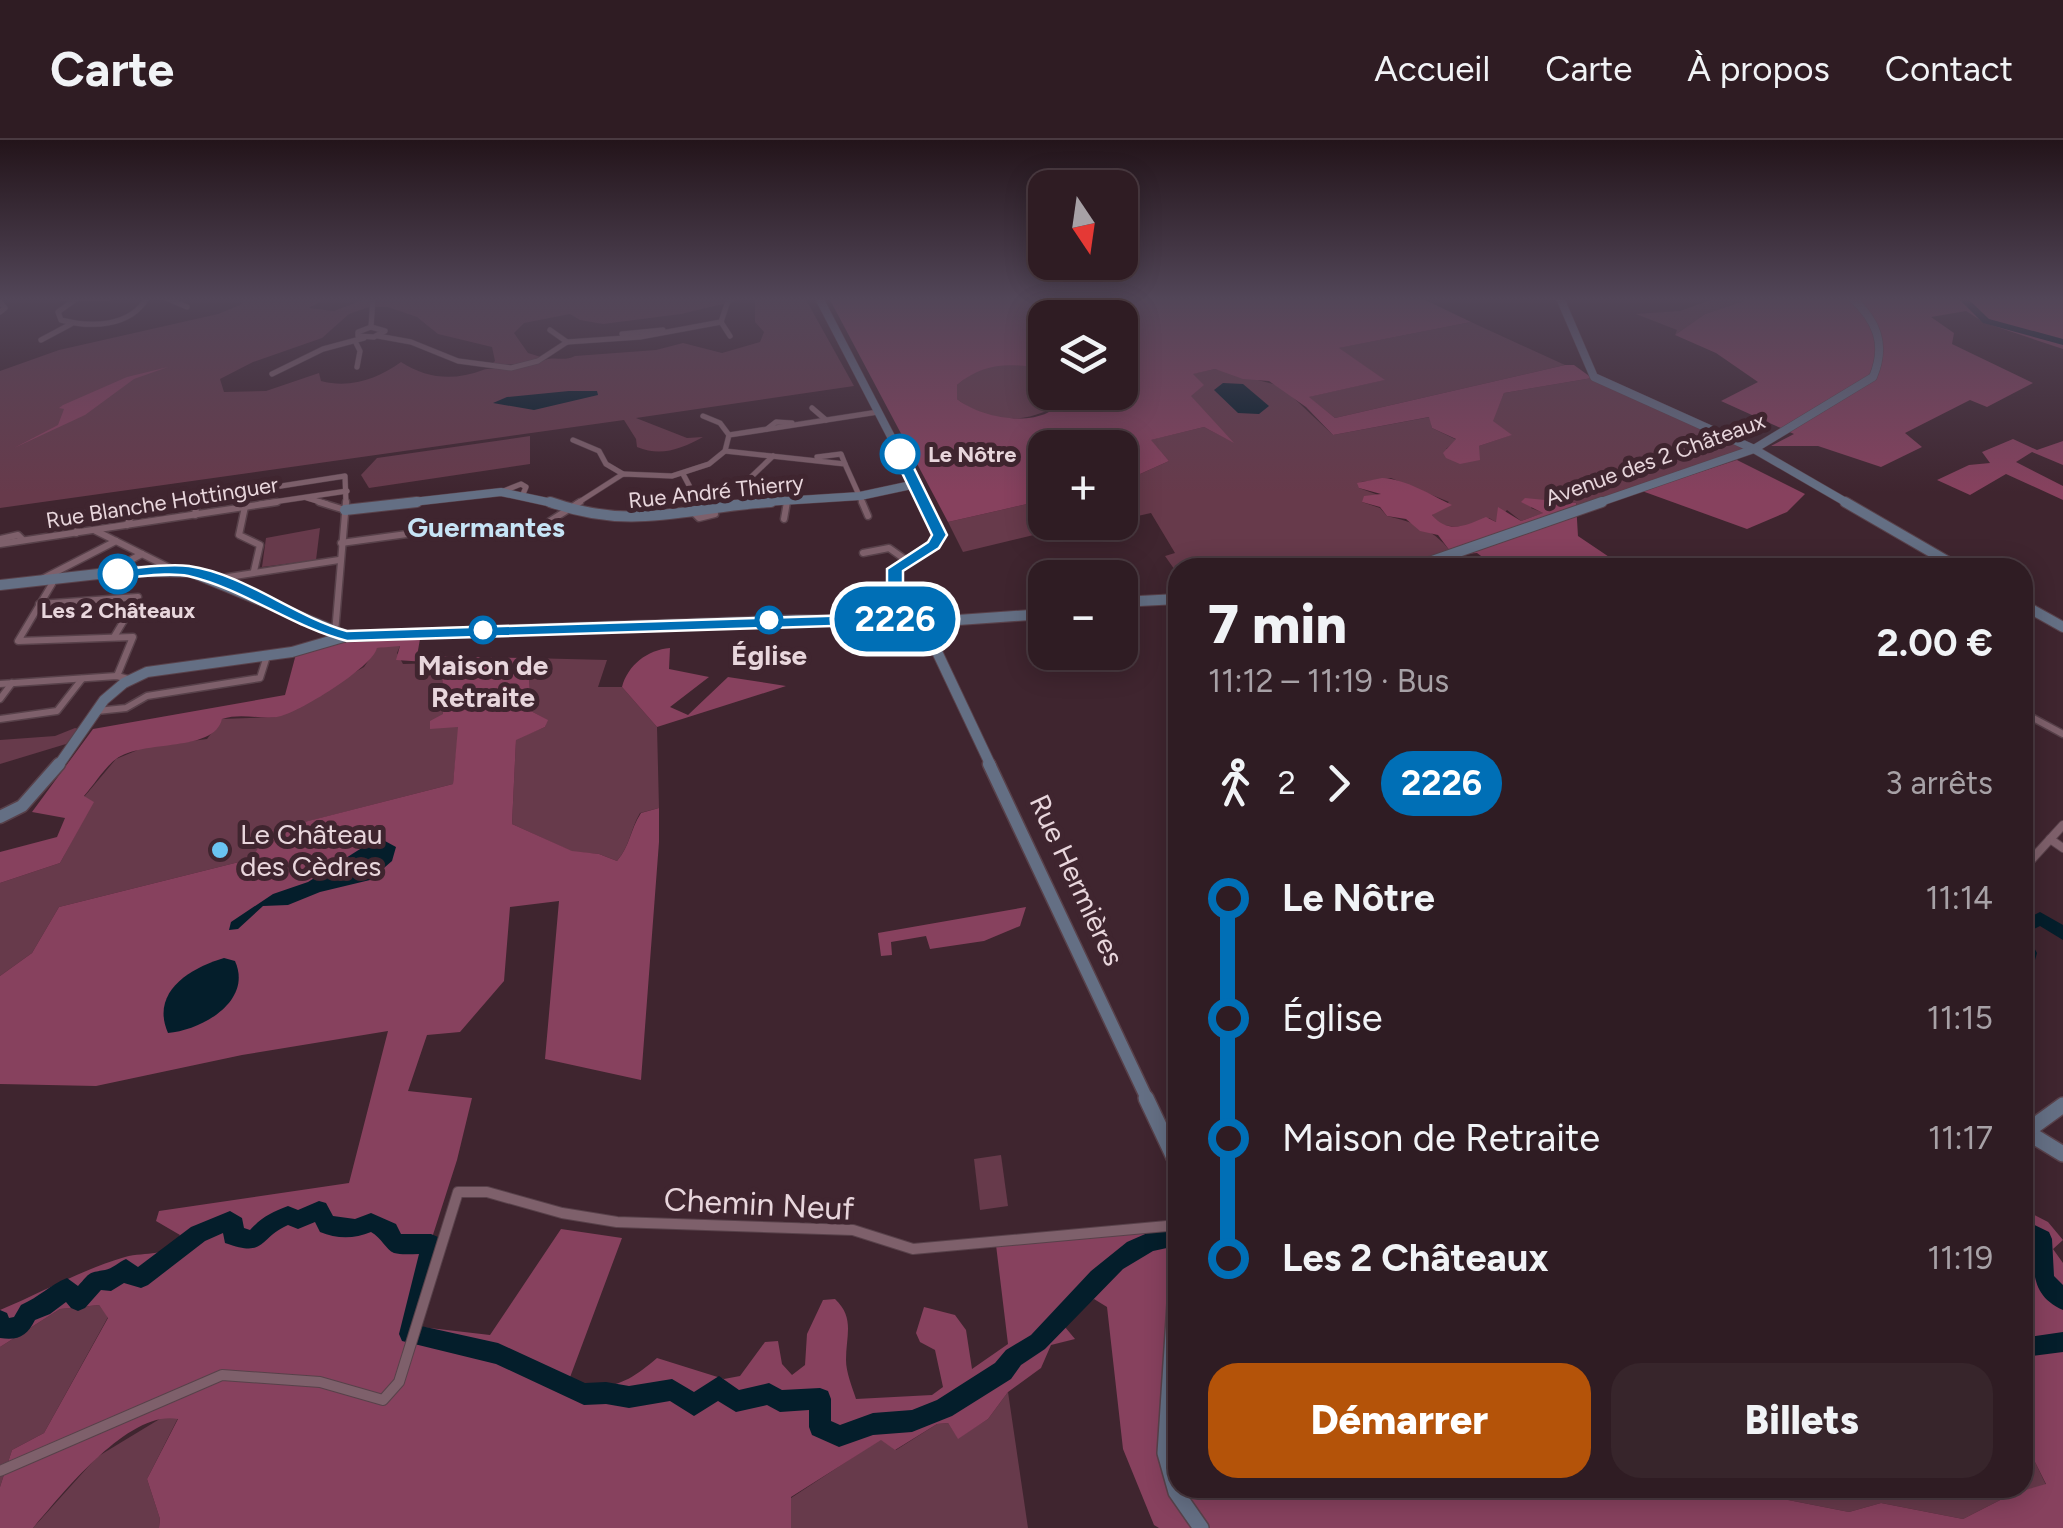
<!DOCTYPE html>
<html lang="fr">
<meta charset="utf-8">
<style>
:root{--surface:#2f1c23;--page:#37252b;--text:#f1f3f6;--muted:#a7a1a6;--line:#4a3a41;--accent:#b45309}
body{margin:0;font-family:Figtree,sans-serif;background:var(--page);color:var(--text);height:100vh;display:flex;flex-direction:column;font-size:38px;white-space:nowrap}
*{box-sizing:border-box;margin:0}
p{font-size:32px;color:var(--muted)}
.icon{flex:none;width:55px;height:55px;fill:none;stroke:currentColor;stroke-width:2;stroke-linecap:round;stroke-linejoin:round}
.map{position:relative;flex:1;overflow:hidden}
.drawer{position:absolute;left:1168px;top:418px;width:865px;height:940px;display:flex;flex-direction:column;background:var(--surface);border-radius:30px;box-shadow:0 5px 25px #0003,0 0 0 2px var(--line)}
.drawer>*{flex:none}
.badge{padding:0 20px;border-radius:32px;font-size:35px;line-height:65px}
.needle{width:65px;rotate:167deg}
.buttons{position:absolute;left:1028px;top:30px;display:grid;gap:20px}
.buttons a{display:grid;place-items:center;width:110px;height:110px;border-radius:20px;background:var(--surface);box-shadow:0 5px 25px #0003,0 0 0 2px var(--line);font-size:50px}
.map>.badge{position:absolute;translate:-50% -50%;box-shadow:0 0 0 5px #fff}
.legs{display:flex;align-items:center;gap:15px;height:110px;padding:0 40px;font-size:32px}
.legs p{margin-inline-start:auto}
.overview{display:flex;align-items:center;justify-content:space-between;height:170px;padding:0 40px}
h1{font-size:55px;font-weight:800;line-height:75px}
.action{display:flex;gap:20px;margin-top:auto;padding:20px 40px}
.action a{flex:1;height:115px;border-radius:30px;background:var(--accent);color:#fff;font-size:40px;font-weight:800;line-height:115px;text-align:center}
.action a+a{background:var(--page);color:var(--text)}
ul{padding:0 40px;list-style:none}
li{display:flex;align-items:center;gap:35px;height:120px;font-size:38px}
li i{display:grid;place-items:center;width:15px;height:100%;margin:0 12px;background:currentColor}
li i::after{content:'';width:25px;height:25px;margin:-12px;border:8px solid;border-radius:50%;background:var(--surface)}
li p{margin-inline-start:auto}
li:first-child i{background:linear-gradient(#0000 50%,currentColor 0)}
li:last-child i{background:linear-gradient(currentColor 50%,#0000 0)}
header{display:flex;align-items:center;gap:60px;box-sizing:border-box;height:140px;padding:0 50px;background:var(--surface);border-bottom:2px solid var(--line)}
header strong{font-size:48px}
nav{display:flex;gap:55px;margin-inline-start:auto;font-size:35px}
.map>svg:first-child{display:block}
.green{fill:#673a4b}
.forest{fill:#87415e;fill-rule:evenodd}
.water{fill:#041e2b}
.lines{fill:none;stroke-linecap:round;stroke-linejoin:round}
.river{fill:#041e2b;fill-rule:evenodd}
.street-far3-casing{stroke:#58414a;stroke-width:6}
.street-far2-casing{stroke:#58414a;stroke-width:9}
.street-far1-casing{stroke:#58414a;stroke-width:10}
.street-casing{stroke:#58414a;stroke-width:12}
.secondary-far3-casing{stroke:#58414a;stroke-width:9}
.secondary-far2-casing{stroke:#58414a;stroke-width:12}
.secondary-far1-casing{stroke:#58414a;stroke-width:15}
.secondary-casing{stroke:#58414a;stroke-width:18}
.street-far3{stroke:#7e606b;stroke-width:5}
.street-far2{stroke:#7e606b;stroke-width:6}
.street-far1{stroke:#7e606b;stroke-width:8}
.street{stroke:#7e606b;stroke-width:10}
.secondary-far3{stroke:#646f84;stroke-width:8}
.secondary-far2{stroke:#646f84;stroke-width:10}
.secondary-far1{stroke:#646f84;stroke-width:12}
.secondary{stroke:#646f84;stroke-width:15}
.line-1{fill:#006fb6;stroke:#fff;stroke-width:2.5}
.stop-1-dot{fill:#fff;stroke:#006fb6;stroke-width:5}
.poi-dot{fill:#6ac3f1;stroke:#3f252f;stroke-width:4}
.labels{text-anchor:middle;stroke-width:10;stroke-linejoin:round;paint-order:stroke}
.far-stop-label{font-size:22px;font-weight:bold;fill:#e8d6dc;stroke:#3f252f;text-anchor:start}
.far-street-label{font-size:22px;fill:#e8d6dc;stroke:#3f252f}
.far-quarter-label{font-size:28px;font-weight:bold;fill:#c6e4f6;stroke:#3f252f}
.stop-label{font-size:28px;font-weight:bold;fill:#e8d6dc;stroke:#3f252f}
.poi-label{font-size:28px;fill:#e8d6dc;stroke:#3f252f;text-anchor:start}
.street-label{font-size:28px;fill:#e8d6dc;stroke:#3f252f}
.near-street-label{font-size:32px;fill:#e8d6dc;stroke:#3f252f}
</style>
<header>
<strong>Carte</strong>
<nav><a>Accueil</a><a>Carte</a><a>À propos</a><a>Contact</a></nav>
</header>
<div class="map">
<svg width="2063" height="1388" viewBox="0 0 2063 1388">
<rect width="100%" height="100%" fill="#3f252f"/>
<g class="green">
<path d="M242 158H319L323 160 309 168 334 171 368 158H748L681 174 603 184 580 180 570 174 524 183 514 193 528 213 541 217 524 224 491 225 495 221 492 207 438 194 417 177 388 167H369L349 174 322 198 253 222 220 239 224 252 266 251 319 233 321 241C351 249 379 238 401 222 427 239 454 241 483 230 492 227 505 231 515 229 526 228 534 223 545 220 556 216 563 222 575 216L656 210 683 203 722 213 760 202 764 192 755 182V161L750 158H805L854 246 636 278 687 298 703 297C681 309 661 317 637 307L636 299 624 280 0 368V231L59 210 218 174 240 165Z"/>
<polygon points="1717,158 1753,158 1705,174 1675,195 1677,190 1636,174 1680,171"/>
<polygon points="1471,182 1565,225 1335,278 1308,257 1384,240 1338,208"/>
<path d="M995 225H1024L1045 230V252L1066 253 1067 256C1037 286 989 285 957 259V245L971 233Z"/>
<path d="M1215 229 1281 246 1333 295 1430 277 1432 288 1457 300 1446 309 1479 306 1511 295 1492 281 1504 253 1592 238 1745 308 1737 320 1578 373 1576 363 1538 360 1531 368 1544 373 1521 381 1507 370 1496 382 1489 378 1462 387 1439 385 1432 375 1449 362 1391 338 1361 342 1359 348 1381 356 1362 362 1380 368 1387 376C1414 382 1437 391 1453 415L1467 416 1476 427 1178 428 1177 433 1165 416 1175 413 1151 373 1120 380V343L1169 321 1150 300 1204 287 1231 301 1190 256 1191 234Z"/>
<polygon points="530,296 530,324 369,348 361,335 377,318"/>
<polygon points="1045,360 1045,382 1084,383 963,412 948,382"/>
<polygon points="320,388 316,420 262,427 266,398"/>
<polygon points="396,505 400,506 397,513 403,524 442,523 443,575 430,588 459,586 453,644 270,691 251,719 59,767 32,813 0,836 0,743 60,723 93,662 84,657 116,619 145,607 207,599 222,579 276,577 364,527 377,508"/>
<path d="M528 518 607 520 598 547H622L657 587 659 668 640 673C630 690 630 706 617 721L599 714 573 712 512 684 516 599 545 587 547 580 531 571Z"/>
<polygon points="75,588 79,589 66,604 0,624 0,600 55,596"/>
<polygon points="1001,1015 1008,1066 980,1070 974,1019"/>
<polygon points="99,1165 108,1177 44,1293 12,1310 0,1347 0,1207 60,1169"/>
<polygon points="1008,1252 1028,1388 791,1388 791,1358 881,1299 896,1310 937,1284 948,1283 958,1298 988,1279"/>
<polygon points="163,1277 178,1278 147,1339 160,1379 159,1388 33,1388 97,1317"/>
<polygon points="2023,1318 2035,1322 2046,1345 2012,1354 1963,1379 1881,1363 1849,1372 1738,1350 1716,1360 1649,1348 2022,1348"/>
</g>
<g class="forest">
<path d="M829 158H1421L1471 182 1339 208 1385 240 1309 257 1335 278 1565 225H1574L1592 238 1504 253 1493 281 1512 295 1479 306 1480 320 1460 324 1446 318 1443 313 1456 299 1432 288 1429 277 1333 295 1306 267 1269 241 1243 239 1215 229 1193 234 1204 245 1191 256 1234 303 1204 287 1151 300 1169 321 1120 343V308H1045V360L948 382ZM1045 178H1120V252L1066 253C1051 292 983 280 957 259V245C983 222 1013 222 1045 230Z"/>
<polygon points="1753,158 2063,158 2063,209 1985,183 1966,171 1931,177 1954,193 1952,204 2033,243 1987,267 1970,260 1905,293 1922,307 1881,327 1818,306 1771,306 1794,294 1721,261 1758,242 1716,213 1675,195 1705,174"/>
<polygon points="168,227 134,239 85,275 14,308 58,285 64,269 59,268 63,265 127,237"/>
<polygon points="2013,299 2037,310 2063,301 2063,325 2032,312 2016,322 2063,346 2063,360 2006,334 1970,355 1937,340 1969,325 1990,323 1982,312"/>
<polygon points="1737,320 1805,354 1787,372 1747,389 1642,351"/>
<path d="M1382 338C1406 339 1431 355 1452 365L1432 375C1448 394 1465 386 1486 377L1496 382 1498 367 1521 381 1543 373 1521 362 1525 358 1576 363 1578 396 1624 427H1496L1477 413 1453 415 1438 395 1420 391 1406 379 1387 376 1380 367 1362 362 1364 356 1381 354 1359 348 1357 343Z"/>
<path d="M420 499 417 516 528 518 531 571 548 580 545 587 516 600 512 684 572 711 599 714 617 721C630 706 630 690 641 673L659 668V702L641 940 545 919 559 761 510 767 504 841 460 892 427 895 408 951 472 958 457 1020 404 1185 490 1195 561 1089 622 1098 569 1240C608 1254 628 1243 657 1218L724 1239 740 1236 765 1202 778 1201 782 1224 792 1235 805 1225 807 1194 823 1160 835 1159C855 1178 846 1195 846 1220 846 1232 852 1247 856 1259L932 1255 943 1247 935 1210 920 1202 916 1193 924 1167 955 1175 966 1190 972 1229 1008 1204 996 1105 1151 1089 1177 1091 1178 1348H1649L1716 1360 1738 1350 1849 1372 1881 1363 1963 1379 2012 1354 2046 1344 2035 1322 2023 1318V1176L2030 1174 2023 1167V1069L2048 1082 2063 1100 2053 1109 2063 1123V1388H1159L1154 1385 1123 1309 1107 1167 1094 1159 1060 1181 1075 1199 1051 1205 1041 1228 1008 1252 988 1279 958 1299 948 1283 937 1284 895 1310 881 1300 791 1357V1388H159L160 1379 147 1339 178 1279C129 1269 62 1354 33 1388H0V1347L12 1310 44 1293 108 1178 99 1165 60 1169 0 1207V1170C41 1153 83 1129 125 1117 146 1111 169 1119 180 1095L156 1081 159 1071 349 1043 388 891 242 915 96 946 0 944V836L32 813 59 767 251 719 269 691 453 644 458 587 430 589V581L443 574 442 523 396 520 400 506 377 508C373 527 297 574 277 577 258 579 240 573 222 579 214 613 143 599 116 619 104 628 94 645 84 656L94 662 60 723 0 743V712L57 697 65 678 32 672 93 589 285 555 296 514 337 503Z"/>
<path d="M670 508 669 529 709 537 670 567 688 575 728 537 786 546 657 587 622 547C628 525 647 510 670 508Z"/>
<polygon points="1026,767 1020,786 984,801 930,809 926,796 891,802 892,815 881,816 878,793"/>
</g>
<g class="water">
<polygon points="1223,243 1243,244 1269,266 1259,274 1238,273 1214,250"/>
<polygon points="569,251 597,251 598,255 534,270 493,263 507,257"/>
<polygon points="385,701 396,707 392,721 370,740 320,752 288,765 263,766 238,789 229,790 231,782 273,754 308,742 368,704"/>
<path d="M224 818 235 821C253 861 202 890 168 893 150 852 190 828 224 818Z"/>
</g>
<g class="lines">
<g class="river">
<polygon points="1958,158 1967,158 1989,179 2063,199 2063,205 1983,183"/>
<polygon points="2040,772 2063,785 2063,800 2040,786 2022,795 2022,781"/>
<polygon points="2022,796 2028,797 2037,813 2033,827 2022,829"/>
<path d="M319 1061 326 1063 333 1076 355 1079 371 1073 396 1084 401 1094H431L438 1097 441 1104 421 1186 498 1203 585 1243 606 1242 629 1246 672 1239 694 1252 719 1236 739 1250 769 1243 782 1250 820 1248 828 1251 831 1259V1281L840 1285 873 1273 912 1270 937 1260 995 1223 1006 1210 1031 1195 1091 1131 1127 1102 1152 1091 1169 1089 1176 1092V1106L1153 1111 1123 1129 1045 1209 1021 1225 1011 1239 952 1276 912 1292 873 1295 839 1307 812 1295 809 1287V1270L780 1272 767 1265 736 1272 718 1261 694 1276 670 1261 629 1268 606 1264 584 1265 496 1224 402 1201 399 1194 419 1114C411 1114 401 1115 394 1113 386 1110 382 1098 371 1092 354 1099 337 1099 320 1092L315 1082 298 1089 288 1085C257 1099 267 1118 225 1103L223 1093 205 1101 148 1145 141 1148 124 1143 111 1151 101 1150 85 1168 78 1171 71 1168 66 1162 50 1174 35 1180C27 1196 18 1201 0 1198V1170L7 1173 9 1178 14 1177 21 1165C39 1157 50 1145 67 1138L78 1146C91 1132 87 1133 105 1130 112 1129 119 1122 126 1119L138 1127 191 1087 230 1071 242 1078 244 1088 250 1090C262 1077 272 1072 288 1066L298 1070Z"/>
<path d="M2022 1079 2049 1092 2052 1099 2054 1136 2063 1145V1170C2032 1156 2034 1134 2032 1104L2022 1099Z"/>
<polygon points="2063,1192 2063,1212 2032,1216 2022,1221 2022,1198"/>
</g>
<defs>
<g id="street-far3">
<polyline points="61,158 109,158"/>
<polyline points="166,158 187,167"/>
<path d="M76 159 58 172 61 180C91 188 130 187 147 158"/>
<polyline points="0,162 5,168 0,172"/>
<polyline points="721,182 729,158"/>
<polyline points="721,182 730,196"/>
<polygon points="371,187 385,191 374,197 358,196 358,192"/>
<polyline points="371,187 373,158"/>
<polyline points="550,190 567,202"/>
<polyline points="622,194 663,190"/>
<polyline points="378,196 411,202 458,221 511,228 538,221 567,202 640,197 721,182"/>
<polyline points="41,200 71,184"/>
<polyline points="356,203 360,211 357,227"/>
<polyline points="272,234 323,209 364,198"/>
<polyline points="812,268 826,280"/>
<polyline points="703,276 720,283 729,295"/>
<polyline points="767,289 776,282 792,283"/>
<polyline points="573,300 599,311 606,324 623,334"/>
<polyline points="725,311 845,324 863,364"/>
<polyline points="817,317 841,314 845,324"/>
<polyline points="683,334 699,364"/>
<polyline points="748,340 773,316"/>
<polyline points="501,352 521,344 526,347 523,354"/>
<polyline points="307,358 327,364"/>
<polyline points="176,364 197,360 196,364"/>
<polyline points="245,364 249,351 345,336 346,364"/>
<polyline points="260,364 347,351"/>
<polyline points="576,364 623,334 672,336 709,324 725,311 729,295 878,272"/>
</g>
<g id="street-far2">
<polyline points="246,362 239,395 260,405 254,431"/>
<polyline points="319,362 345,370"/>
<polyline points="698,362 703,371"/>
<polyline points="862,362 868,376"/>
<polyline points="694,373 699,378 715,374 714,368"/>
<polyline points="195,375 197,362"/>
<polyline points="784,379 787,362"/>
<polyline points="127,385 133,373 188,362"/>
<polyline points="96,391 172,429"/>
<polyline points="76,393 84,374"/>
<polyline points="0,399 18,395 23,400"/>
<polyline points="341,403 473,385 528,395 580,362"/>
<polyline points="0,404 277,362"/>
<polyline points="863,413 889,408 906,420"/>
<polyline points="44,438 116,401"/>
<polyline points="106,439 108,432 142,414"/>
<polyline points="215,439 339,420"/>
<polyline points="52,444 18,501 133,497 117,536"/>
<polyline points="39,464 138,457 114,497"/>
<polyline points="335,493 346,362"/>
<polyline points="0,544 117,536 128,539"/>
<polyline points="0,559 12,543"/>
<polyline points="97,571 126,568 147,556 260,538 267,516"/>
<polyline points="2022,572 2063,594"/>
<polyline points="0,579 57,571 82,539"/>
</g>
<g id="street-far1">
<polyline points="2050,699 2063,708"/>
<polyline points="2022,730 2063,685"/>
</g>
<polyline id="street" points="0,1331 222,1235 320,1242 383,1260 399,1242 458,1052 487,1052 562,1073 617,1082 853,1090 913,1109 1178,1085"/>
<g id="secondary-far3">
<polyline points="819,158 926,364"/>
<polyline points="1560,158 1594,237 1754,309 1849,364"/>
<polyline points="395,364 501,352 557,364"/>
<polyline points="735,364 860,356 916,344"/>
<path d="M1595 364 1754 309 1873 237C1887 204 1876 180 1852 158"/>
</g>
<g id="secondary-far2">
<path d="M550 362C635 392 687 367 771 362"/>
<polyline points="1845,362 1959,428"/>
<polyline points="345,370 417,362"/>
<polyline points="1412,428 1602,362"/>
<polyline points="0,445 125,431 191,432 347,496 796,480 958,480 1045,474"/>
<polyline points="1120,462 1178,459"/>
<polyline points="2022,464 2063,487"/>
<polyline points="895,479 895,429 934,405 939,390 924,362"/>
<polyline points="922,480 991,626"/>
<polyline points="58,626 104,560 124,543 147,532 292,512 347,496"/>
</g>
<g id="secondary-far1">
<polyline points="989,624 1148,961"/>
<polyline points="0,677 22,666 59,624"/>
</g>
<g id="secondary">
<polyline points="1146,958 1178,1026"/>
<polyline points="2022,989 2063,1014"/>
<polyline points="2027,991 2063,965"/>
<polyline points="1178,1119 1165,1313 1176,1352 1201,1388"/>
</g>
</defs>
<use href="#street-far3" class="street-far3-casing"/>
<use href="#street-far2" class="street-far2-casing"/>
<use href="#street-far1" class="street-far1-casing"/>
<use href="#street" class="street-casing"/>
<use href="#secondary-far3" class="secondary-far3-casing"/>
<use href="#secondary-far2" class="secondary-far2-casing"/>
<use href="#secondary-far1" class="secondary-far1-casing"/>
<use href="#secondary" class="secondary-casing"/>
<use href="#street-far3" class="street-far3"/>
<use href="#street-far2" class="street-far2"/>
<use href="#street-far1" class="street-far1"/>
<use href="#street" class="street"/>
<use href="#secondary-far3" class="secondary-far3"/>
<use href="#secondary-far2" class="secondary-far2"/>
<use href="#secondary-far1" class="secondary-far1"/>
<use href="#secondary" class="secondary"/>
</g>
<linearGradient id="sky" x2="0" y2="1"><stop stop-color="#23141a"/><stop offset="0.45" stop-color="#524658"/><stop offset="1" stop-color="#524658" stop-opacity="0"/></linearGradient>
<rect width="2063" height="353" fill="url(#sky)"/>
<path class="line-1" d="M900 310 907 314 947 395 939 408 903 431V479L895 484 347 501C292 487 244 449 188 436 168 432 140 437 118 438L111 434 118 429C141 428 167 423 189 426 245 434 293 476 347 491L887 474V429L928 402 932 395 893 314Z"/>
<g class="stop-1-dot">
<circle cx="900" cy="314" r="18"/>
<circle cx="118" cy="434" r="18"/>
<circle cx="769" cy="480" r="12"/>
<circle cx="483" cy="490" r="12"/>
</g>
<circle class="poi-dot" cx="220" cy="710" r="10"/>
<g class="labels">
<g class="far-stop-label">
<text x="928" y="322">Le Nôtre</text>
<text x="118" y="478" text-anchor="middle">Les 2 Châteaux</text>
</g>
<g class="far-street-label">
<text transform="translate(1655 319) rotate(-20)" y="8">Avenue des 2 Châteaux</text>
<text transform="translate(716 351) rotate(-6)" y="8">Rue André Thierry</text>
<text transform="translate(162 362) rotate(-9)" y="8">Rue Blanche Hottinguer</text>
</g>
<g class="far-quarter-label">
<text x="486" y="397">Guermantes</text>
</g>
<g class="stop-label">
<text x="769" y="525">Église</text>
<text x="483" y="535">Maison de<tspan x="483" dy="32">Retraite</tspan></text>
</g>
<g class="poi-label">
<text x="240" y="704">Le Château<tspan x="240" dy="32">des Cèdres</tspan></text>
</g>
<g class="street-label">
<text transform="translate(1077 740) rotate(65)" y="10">Rue Hermières</text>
</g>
<g class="near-street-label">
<text transform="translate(759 1064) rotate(3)" y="11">Chemin Neuf</text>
</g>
</g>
</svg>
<div class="buttons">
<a><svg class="needle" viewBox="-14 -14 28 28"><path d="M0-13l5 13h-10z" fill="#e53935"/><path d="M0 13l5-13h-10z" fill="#a7a1a6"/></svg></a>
<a><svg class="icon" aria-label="layers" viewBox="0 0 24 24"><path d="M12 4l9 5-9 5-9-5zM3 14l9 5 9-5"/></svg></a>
<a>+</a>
<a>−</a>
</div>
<b class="badge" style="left:895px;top:479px;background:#006fb6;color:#fff">2226</b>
<section class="drawer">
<div class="overview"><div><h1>7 min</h1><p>11:12 – 11:19 · Bus</p></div><b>2.00 €</b></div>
<div class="legs"><svg class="icon" aria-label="walk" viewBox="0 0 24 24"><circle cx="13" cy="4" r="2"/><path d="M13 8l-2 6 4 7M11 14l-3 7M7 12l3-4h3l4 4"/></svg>2<svg class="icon" aria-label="forward" viewBox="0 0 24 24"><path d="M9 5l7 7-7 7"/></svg><b class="badge" style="background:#006fb6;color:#fff">2226</b><p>3 arrêts</p></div>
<ul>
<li><i style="color:#006fb6"></i><b>Le Nôtre</b><p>11:14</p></li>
<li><i style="color:#006fb6"></i><span>Église</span><p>11:15</p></li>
<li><i style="color:#006fb6"></i><span>Maison de Retraite</span><p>11:17</p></li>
<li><i style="color:#006fb6"></i><b>Les 2 Châteaux</b><p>11:19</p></li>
</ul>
<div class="action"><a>Démarrer</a><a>Billets</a></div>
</section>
</div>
